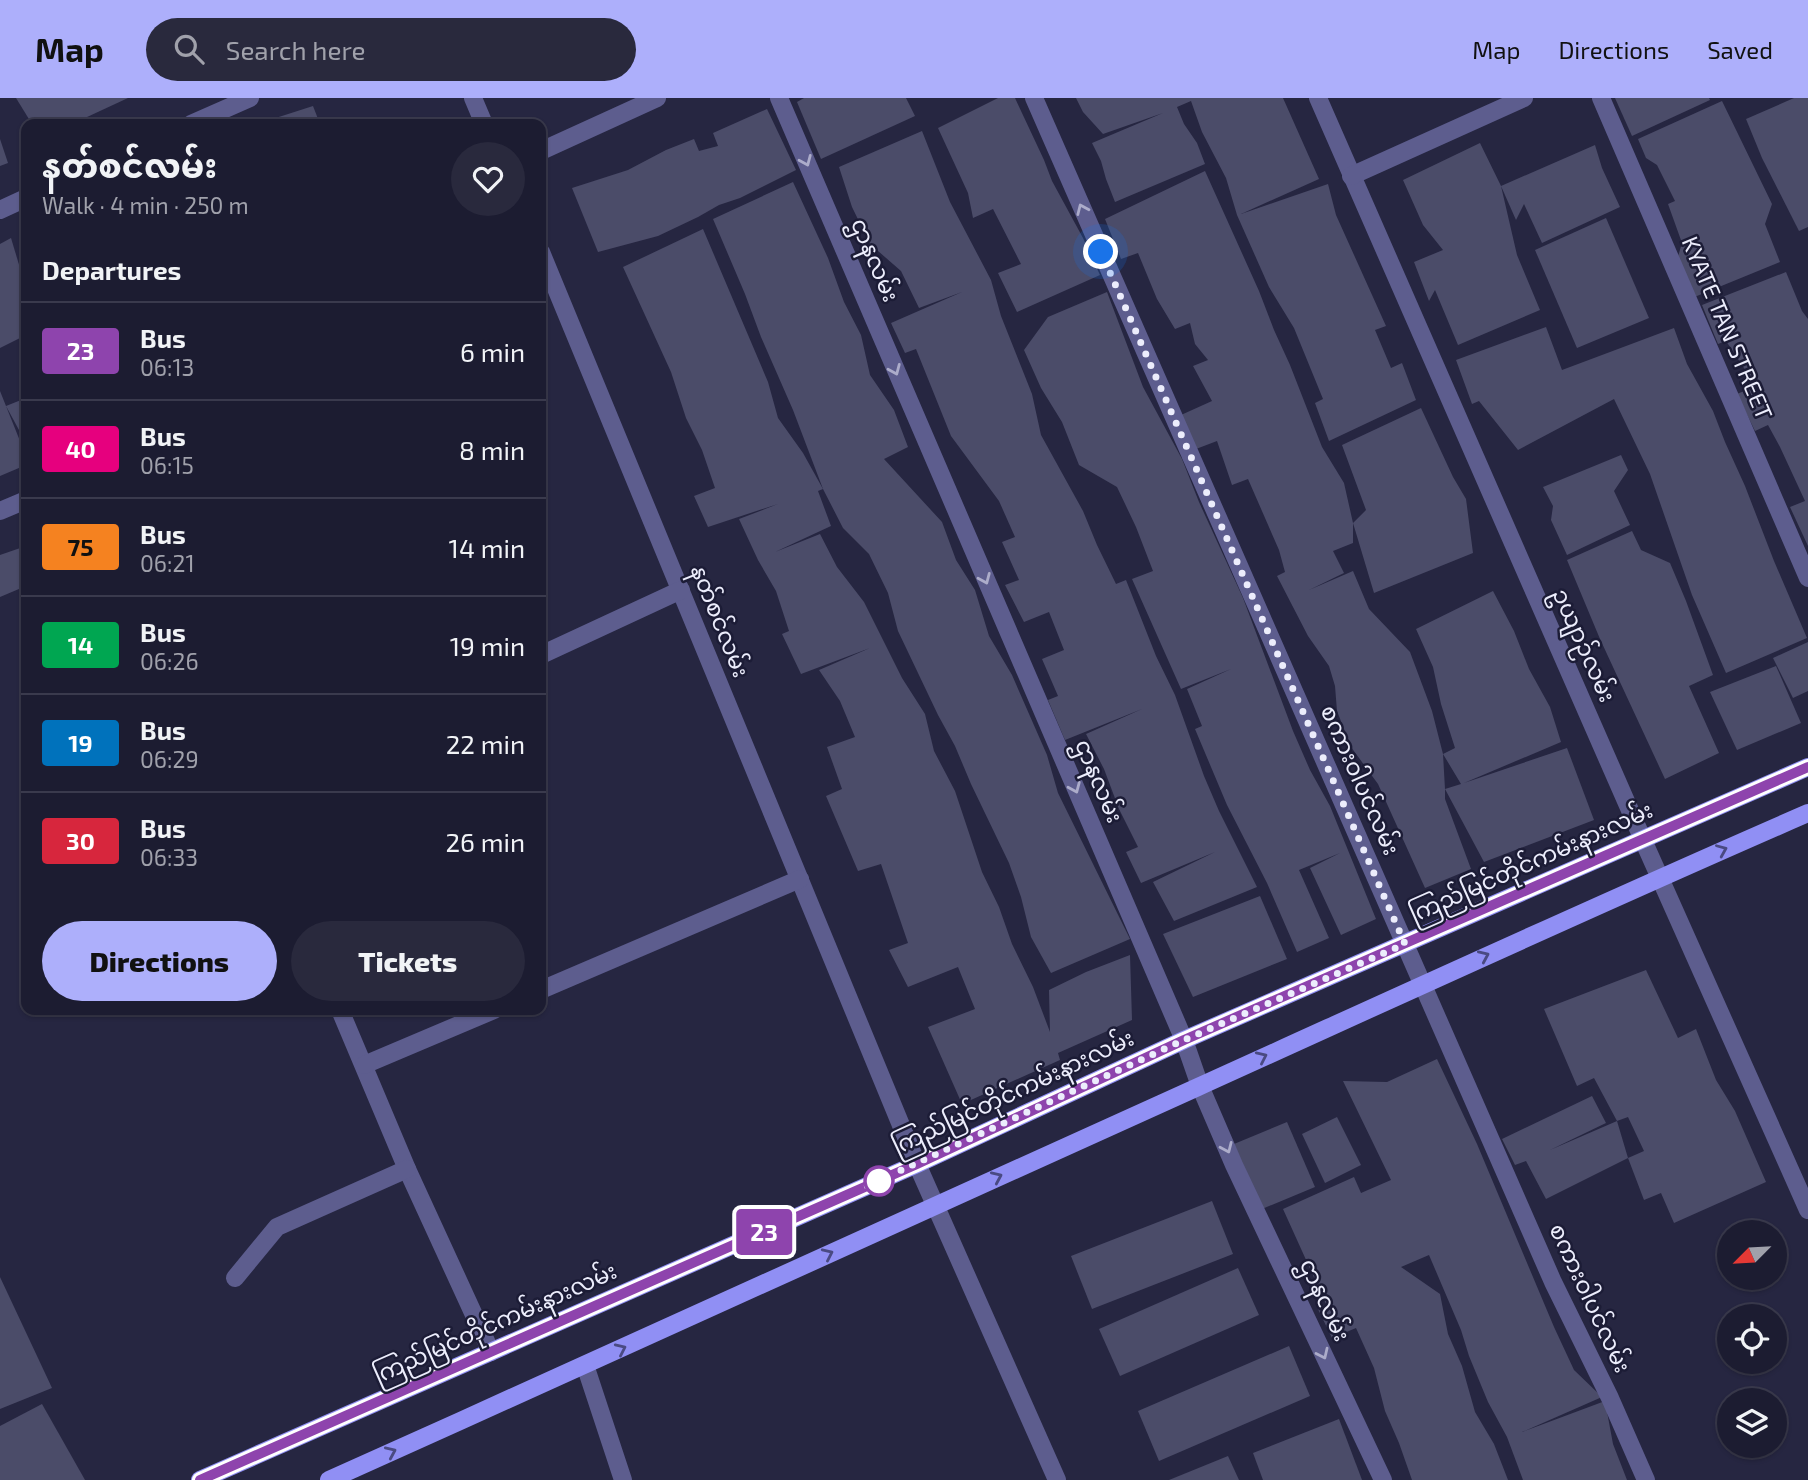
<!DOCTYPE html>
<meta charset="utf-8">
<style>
:root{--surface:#1c1c31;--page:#29293d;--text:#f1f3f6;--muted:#a0a1ab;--line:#3a3a4d;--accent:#adaffb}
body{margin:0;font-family:"Exo 2","Noto Sans Myanmar",sans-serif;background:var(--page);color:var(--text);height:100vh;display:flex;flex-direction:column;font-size:26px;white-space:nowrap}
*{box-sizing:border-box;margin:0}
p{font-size:23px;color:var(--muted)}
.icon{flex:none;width:38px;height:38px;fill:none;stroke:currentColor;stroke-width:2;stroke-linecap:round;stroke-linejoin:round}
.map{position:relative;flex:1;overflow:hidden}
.sheet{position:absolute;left:21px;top:21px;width:525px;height:896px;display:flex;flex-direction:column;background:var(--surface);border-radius:14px;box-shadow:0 2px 5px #0004,0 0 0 2px var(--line)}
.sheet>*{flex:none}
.badge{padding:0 14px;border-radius:5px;font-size:24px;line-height:46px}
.needle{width:46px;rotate:246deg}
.tools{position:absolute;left:1717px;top:1122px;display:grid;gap:14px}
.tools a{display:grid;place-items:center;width:70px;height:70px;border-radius:50%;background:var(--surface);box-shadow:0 2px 5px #0004,0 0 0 2px var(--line);font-size:35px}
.you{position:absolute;width:35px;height:35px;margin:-18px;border:5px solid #fff;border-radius:50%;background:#1a73e8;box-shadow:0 0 0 10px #1a73e833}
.map>.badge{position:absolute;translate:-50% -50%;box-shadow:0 0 0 4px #fff}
h2{padding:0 21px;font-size:26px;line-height:63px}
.round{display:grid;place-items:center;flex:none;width:74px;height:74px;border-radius:37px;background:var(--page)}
.summary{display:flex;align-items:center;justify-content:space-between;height:119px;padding:0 21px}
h1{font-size:33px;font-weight:800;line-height:52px}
.action{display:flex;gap:14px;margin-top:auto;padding:14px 21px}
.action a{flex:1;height:80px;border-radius:42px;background:var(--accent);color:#111;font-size:28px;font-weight:800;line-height:80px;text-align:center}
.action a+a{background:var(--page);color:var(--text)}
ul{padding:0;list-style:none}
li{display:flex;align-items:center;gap:21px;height:98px;padding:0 21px;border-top:2px solid var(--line)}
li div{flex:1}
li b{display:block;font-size:26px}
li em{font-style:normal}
li .badge{min-width:77px;font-weight:700;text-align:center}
header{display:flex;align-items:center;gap:42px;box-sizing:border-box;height:98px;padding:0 35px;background:var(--accent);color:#111}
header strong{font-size:33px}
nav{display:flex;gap:38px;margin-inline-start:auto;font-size:24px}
.search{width:490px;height:63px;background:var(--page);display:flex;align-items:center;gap:18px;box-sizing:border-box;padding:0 24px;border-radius:38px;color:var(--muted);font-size:26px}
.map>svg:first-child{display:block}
.building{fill:#4b4c69}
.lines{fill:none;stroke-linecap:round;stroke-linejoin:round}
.minor{stroke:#5d5d8e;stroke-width:18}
.major{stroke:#908ff4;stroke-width:18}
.oneway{stroke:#acacca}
.oneway2{stroke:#4a4a82}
.line-casing{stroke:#fff;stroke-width:16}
.line{stroke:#8e44ad;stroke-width:10}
.walk{stroke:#ecedfc;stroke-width:7;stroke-dasharray:0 12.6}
.stop-dot{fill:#fff;stroke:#8e44ad;stroke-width:3.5}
.labels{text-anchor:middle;stroke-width:5;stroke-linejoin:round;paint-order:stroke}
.street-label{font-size:23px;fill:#ecedfc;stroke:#1c1c36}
</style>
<header>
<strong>Map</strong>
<div class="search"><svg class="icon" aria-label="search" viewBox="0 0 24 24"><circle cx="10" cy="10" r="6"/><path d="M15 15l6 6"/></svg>Search here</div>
<nav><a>Map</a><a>Directions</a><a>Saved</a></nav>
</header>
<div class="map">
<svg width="1808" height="1382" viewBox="0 0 1808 1382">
<rect width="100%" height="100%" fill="#262641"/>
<g class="building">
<polygon points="16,0 128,0 72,26 32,26"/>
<polygon points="804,0 906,0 915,18 821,61 797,4"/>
<polygon points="998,0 1015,0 1044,62 1052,83 1083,140 1100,177 1017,214 998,175 1021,166 993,111 973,120 968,95 938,30"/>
<polygon points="1076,0 1283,0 1319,81 1241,116 1328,86 1336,117 1386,228 1375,232 1391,270 1402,265 1416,302 1329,343 1315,305 1323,301 1294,230 1269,189 1237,117 1226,80 1202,34 1191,3 1177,9 1184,26 1197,45 1205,66 1115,104 1106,81 1101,63 1092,45 1163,15 1103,36 1083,14"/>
<polygon points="1615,0 1709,0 1710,2 1632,38"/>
<polygon points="1794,0 1808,0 1808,129 1799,133 1762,60 1746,21"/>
<polygon points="1722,3 1772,106 1765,126 1780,164 1692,200 1677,162 1682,145 1668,106 1675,103 1657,67 1646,60 1638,41"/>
<polygon points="313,8 320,26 257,26"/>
<polygon points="767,11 796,72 740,100 719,107 698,119 658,138 598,154 572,90 628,72 666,52 694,41 699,53 718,48 713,35"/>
<polygon points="922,33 950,104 991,182 1001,218 1032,296 1041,337 1083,413 1097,447 1116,486 1126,482 1156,558 1175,597 1204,678 1219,713 1257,789 1174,823 1153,784 1215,754 1141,785 1126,754 1138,749 1119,711 1104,671 1086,636 1142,611 1065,642 1048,602 1058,598 1042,561 1064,552 1049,514 1024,524 1005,487 1019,482 1002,444 1015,439 999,403 951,338 916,251 905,255 891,225 962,194 919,210 901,173 870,146 852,109 839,69"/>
<polygon points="0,41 8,65 0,68"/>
<polygon points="1480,45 1501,88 1595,47 1602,70 1620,109 1542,145 1524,106 1516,122 1501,88 1517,157 1540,212 1458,247 1435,192 1429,203 1414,164 1443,152 1423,127 1403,82"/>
<polygon points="1205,73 1259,193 1274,232 1290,267 1322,349 1344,385 1353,425 1366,412 1342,347 1421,310 1453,379 1466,401 1473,455 1374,495 1353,425 1353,445 1333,453 1344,475 1309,492 1353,473 1369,511 1410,554 1432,613 1443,656 1445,691 1461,686 1443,656 1455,650 1441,606 1433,569 1416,531 1493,493 1514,533 1529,571 1550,609 1561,644 1464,685 1567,650 1594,722 1484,764 1445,691 1445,701 1471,771 1425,790 1378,686 1351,649 1337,613 1335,588 1329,568 1308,538 1277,478 1285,474 1279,452 1248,381 1232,387 1217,343 1196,351 1181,317 1212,303 1193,268 1208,262 1195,246 1190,225 1175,231 1157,201 1138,155 1121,161 1105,121"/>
<polygon points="793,84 828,160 844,204 861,237 870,277 894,312 908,349 884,361 942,424 956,462 975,492 989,538 1012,577 1047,657 1058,695 1130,841 1051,875 1031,839 1021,799 1009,765 971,686 955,648 938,617 898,533 888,495 869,456 843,430 823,391 793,312 761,239 745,196 713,121"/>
<polygon points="1606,120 1649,220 1577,250 1535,152"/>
<polygon points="703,131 768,284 778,320 803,355 823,391 818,393 831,428 775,454 820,436 837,469 864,504 902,580 925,616 934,653 955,693 982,774 999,809 1012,846 1033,889 1050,934 1049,892 1086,874 1130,857 1132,922 1058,955 1060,962 962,1006 928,929 975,911 958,869 908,889 889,852 908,845 881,766 858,773 826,698 842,691 827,649 855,639 840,603 819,572 870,550 801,576 782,536 789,533 776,493 758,462 739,421 778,406 708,429 694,398 715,390 702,352 686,320 671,274 623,169"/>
<polygon points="11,140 26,190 26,237 0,250 0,146"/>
<polygon points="1786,174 1802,213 1808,221 1808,448 1790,409 1805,403 1780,349 1768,327 1755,333 1737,296 1756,288 1726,243 1718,246 1702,207"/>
<polygon points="1107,194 1143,289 1182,361 1199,404 1243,500 1293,633 1310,672 1330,708 1376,821 1341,837 1310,770 1340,755 1299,772 1329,840 1297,854 1267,785 1227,707 1195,631 1202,628 1187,591 1231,571 1181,591 1132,481 1153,473 1136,429 1117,389 1079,367 1062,324 1041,290 1024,252 1048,219"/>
<polygon points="1546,229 1562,272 1674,230 1687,266 1713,313 1725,344 1745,388 1774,463 1807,540 1726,575 1692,497 1650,376 1614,301 1518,352 1479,303 1472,306 1456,262"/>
<polygon points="0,293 6,308 26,300 26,345 6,308 26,358 26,367 0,378"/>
<polygon points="1621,357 1628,372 1614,393 1630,427 1567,457 1551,422 1553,408 1543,389"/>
<polygon points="1632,433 1641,452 1670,465 1686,503 1713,577 1689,588 1719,655 1665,681 1600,541 1567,462"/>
<polygon points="26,448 26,488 0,499 0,457"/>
<polygon points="1808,544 1808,593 1793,600 1773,560"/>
<polygon points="1776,568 1801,625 1737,652 1710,594"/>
<polygon points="1260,798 1287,861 1193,899 1163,836"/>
<polygon points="1646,872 1678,940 1696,931 1716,982 1735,1013 1766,1084 1674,1125 1661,1095 1644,1102 1628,1060 1644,1053 1628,1019 1617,1023 1628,1060 1546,1101 1526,1063 1515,1067 1502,1041 1592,998 1606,1025 1550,1052 1617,1023 1594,980 1577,988 1544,911"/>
<polygon points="1437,961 1477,1046 1554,1229 1574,1272 1602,1299 1522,1334 1605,1303 1613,1346 1627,1382 1523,1382 1507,1339 1488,1304 1469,1258 1461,1232 1429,1157 1401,1169 1440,1196 1448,1236 1462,1268 1475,1314 1494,1346 1508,1382 1412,1382 1399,1345 1385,1313 1374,1270 1356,1230 1332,1240 1318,1211 1326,1206 1283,1111 1354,1079 1361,1095 1391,1082 1343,983 1387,984"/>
<polygon points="1337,1019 1361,1067 1325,1085 1302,1036"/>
<polygon points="1287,1024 1315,1089 1262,1111 1234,1046"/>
<polygon points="1212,1103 1233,1156 1092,1211 1071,1158"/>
<polygon points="1238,1170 1259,1217 1120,1278 1099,1231"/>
<polygon points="0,1179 52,1290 0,1311"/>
<polygon points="1289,1248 1310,1298 1159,1363 1138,1313"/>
<polygon points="42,1306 85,1382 0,1382 0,1328"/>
<polygon points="1339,1321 1362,1382 1263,1382 1253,1355"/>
<polygon points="1228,1358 1239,1382 1169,1382"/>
</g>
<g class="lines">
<g class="minor">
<polyline points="473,0 484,26"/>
<polyline points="779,0 1184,942 1200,988 1234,1067 1383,1382"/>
<polyline points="1034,0 1553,1184 1610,1300 1646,1382"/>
<polyline points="1318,0 1643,742 1808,1112"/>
<polyline points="1601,0 1808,480"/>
<polyline points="191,26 250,0"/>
<polyline points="541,53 657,0"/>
<polyline points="1351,78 1524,0"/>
<polyline points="0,112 26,100"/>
<polyline points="541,154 917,1066 1057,1382"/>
<polyline points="0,413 26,402"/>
<polyline points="541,557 681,492"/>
<polyline points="541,892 800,781"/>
<polyline points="340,912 407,1071 491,1254"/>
<polyline points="364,967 494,912"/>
<polyline points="235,1180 277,1129 407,1071"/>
<polyline points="585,1267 623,1382"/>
</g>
<g class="major">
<polyline points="200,1382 917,1066 1184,942 1808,669"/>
<path d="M329 1382C619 1252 908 1120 1198 989 1401 897 1603 804 1808 715"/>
</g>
</g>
<defs><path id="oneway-chevron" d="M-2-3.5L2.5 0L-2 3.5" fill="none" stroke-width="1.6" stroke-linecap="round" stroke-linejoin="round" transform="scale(1.75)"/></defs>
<g class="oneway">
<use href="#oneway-chevron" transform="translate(806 63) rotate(67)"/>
<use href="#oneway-chevron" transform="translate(1082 111) rotate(-114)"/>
<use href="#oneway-chevron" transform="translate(895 272) rotate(67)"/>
<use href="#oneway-chevron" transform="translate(985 481) rotate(67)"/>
<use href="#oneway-chevron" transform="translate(1075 690) rotate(67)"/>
<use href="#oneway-chevron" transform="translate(1227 1050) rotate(66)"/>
<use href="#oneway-chevron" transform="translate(1323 1256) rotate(65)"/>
</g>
<g class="oneway2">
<use href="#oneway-chevron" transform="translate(1722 752) rotate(-23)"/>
<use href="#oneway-chevron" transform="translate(1484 858) rotate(-24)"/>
<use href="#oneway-chevron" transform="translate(1262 959) rotate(-25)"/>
<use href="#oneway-chevron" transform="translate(997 1079) rotate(-24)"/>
<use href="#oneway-chevron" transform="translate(828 1156) rotate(-25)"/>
<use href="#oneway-chevron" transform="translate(621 1251) rotate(-25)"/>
<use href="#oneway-chevron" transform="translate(391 1354) rotate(-24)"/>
</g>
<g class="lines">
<defs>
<polyline id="line" points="200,1382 917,1066 1184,942 1808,669"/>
</defs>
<use href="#line" class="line-casing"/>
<use href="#line" class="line"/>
<polyline class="walk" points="879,1083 867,1088 1184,942 1405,846 1101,154"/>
</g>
<circle class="stop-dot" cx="879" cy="1083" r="14"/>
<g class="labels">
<g class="street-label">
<text transform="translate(875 162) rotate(67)" y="8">ဌာနလမ်း</text>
<text transform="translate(1727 230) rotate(67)" y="8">KYATE TAN STREET</text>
<text transform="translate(720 523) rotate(68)" y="8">နတ်စင်လမ်း</text>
<text transform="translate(1584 547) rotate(66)" y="8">ဥယျာဉ်လမ်း</text>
<text transform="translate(1360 682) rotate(66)" y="8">စကားဝါပင်လမ်း</text>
<text transform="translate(1099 683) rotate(67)" y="8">ဌာနလမ်း</text>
<text transform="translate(1531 764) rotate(-24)" y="8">ကြည်မြင်တိုင်ကမ်းနားလမ်း</text>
<text transform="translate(1013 994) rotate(-25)" y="8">ကြည်မြင်တိုင်ကမ်းနားလမ်း</text>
<text transform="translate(1590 1200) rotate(65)" y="8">စကားဝါပင်လမ်း</text>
<text transform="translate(1325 1202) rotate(65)" y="8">ဌာနလမ်း</text>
<text transform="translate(495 1225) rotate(-24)" y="8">ကြည်မြင်တိုင်ကမ်းနားလမ်း</text>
</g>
</g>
</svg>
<div class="tools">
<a><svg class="needle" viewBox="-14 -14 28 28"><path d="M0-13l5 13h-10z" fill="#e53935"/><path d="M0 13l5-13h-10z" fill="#a0a1ab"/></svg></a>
<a><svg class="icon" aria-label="locate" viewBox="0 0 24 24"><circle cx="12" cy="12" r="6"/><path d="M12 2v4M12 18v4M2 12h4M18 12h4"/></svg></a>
<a><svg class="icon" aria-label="layers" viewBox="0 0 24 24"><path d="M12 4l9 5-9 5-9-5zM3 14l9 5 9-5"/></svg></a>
</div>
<div class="you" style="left:1101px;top:154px"></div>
<b class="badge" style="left:764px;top:1134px;background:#8e44ad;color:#fff">23</b>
<section class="sheet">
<div class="summary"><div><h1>နတ်စင်လမ်း</h1><p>Walk · 4 min · 250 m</p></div><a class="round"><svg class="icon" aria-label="heart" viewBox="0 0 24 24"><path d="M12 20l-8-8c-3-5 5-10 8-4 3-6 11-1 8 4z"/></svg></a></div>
<h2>Departures</h2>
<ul>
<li><span class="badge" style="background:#8e44ad;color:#fff">23</span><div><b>Bus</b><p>06:13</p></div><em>6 min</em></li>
<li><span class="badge" style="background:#e6007e;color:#fff">40</span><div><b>Bus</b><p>06:15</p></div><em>8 min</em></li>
<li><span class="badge" style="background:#f58220;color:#111">75</span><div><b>Bus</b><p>06:21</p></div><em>14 min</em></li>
<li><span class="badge" style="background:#00a651;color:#fff">14</span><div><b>Bus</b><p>06:26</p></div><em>19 min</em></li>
<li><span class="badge" style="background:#0072bc;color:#fff">19</span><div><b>Bus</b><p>06:29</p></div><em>22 min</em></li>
<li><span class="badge" style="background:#d7263d;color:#fff">30</span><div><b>Bus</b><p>06:33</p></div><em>26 min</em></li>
</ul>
<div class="action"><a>Directions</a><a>Tickets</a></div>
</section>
</div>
